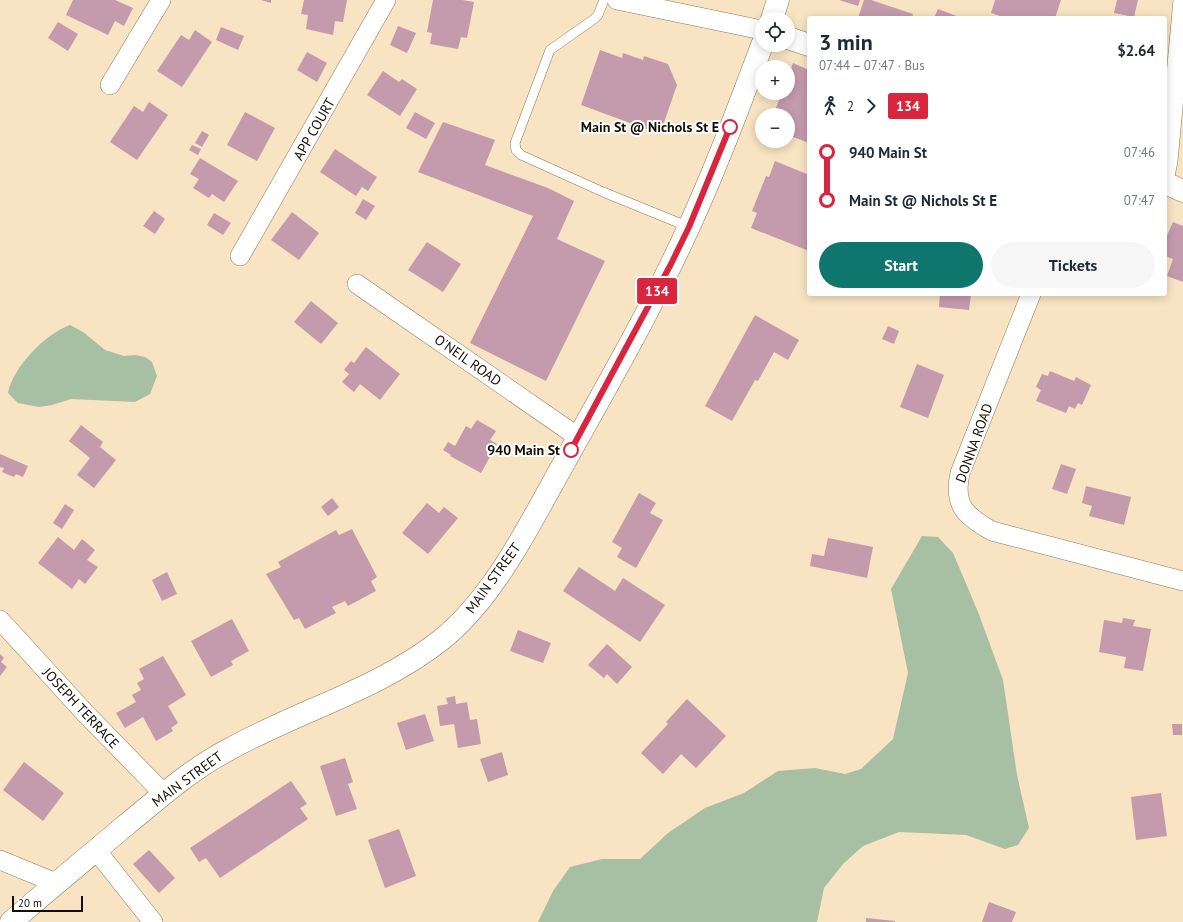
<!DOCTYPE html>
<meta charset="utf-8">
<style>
:root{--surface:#fff;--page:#f6f6f7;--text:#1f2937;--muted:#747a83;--accent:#0f766e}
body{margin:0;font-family:"PT Sans",sans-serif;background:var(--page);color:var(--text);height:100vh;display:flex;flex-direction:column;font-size:15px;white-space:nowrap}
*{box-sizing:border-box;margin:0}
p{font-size:13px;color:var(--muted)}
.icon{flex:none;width:22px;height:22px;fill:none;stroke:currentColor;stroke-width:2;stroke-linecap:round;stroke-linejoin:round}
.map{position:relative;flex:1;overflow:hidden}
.drawer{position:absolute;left:807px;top:16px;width:360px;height:280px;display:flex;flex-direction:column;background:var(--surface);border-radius:4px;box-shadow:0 2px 10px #0003}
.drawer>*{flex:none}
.badge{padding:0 8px;border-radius:3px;font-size:14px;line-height:26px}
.fabs{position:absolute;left:755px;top:12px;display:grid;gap:8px}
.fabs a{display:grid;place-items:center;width:40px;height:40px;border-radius:50%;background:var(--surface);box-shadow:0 2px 10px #0003;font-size:20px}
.scale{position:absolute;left:12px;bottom:10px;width:71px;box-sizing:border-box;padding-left:4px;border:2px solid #140d03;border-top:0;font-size:11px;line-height:14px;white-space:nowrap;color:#140d03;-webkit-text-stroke:3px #fff;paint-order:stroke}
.map>.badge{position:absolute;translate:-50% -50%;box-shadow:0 0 0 2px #fff}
.legs{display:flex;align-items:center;gap:6px;height:44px;padding:0 12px;font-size:13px}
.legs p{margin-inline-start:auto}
.summary{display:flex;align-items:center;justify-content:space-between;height:68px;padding:0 12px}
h1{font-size:22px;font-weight:800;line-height:30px}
.action{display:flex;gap:8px;margin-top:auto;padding:8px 12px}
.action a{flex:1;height:46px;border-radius:24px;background:var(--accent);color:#fff;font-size:16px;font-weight:800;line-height:46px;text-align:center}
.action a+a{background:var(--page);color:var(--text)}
ul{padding:0 12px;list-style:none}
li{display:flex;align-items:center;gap:14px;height:48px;font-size:15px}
li i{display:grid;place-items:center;width:6px;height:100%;margin:0 5px;background:currentColor}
li i::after{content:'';width:10px;height:10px;margin:-5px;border:3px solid;border-radius:50%;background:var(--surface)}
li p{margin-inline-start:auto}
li:first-child i{background:linear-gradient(#0000 50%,currentColor 0)}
li:last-child i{background:linear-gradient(currentColor 50%,#0000 0)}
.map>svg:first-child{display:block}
.green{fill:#a7bfa2}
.building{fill:#c49bad}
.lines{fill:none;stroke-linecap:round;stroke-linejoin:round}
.lane-casing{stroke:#8b795b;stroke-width:10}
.street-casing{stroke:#8b795b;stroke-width:20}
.secondary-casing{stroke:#8b795b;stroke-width:23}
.lane{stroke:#fff;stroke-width:9}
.street{stroke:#fff;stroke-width:19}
.secondary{stroke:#fff;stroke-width:22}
.line-1-casing{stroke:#fff;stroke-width:9}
.line-1{stroke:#d7263d;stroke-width:6}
.stop-1-dot{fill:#fff;stroke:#d7263d;stroke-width:2}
.labels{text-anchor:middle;stroke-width:4;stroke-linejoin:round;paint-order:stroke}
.stop-label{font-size:14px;font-weight:bold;fill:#140d03;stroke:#fff;text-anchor:end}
.street-label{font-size:14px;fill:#140d03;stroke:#fff}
</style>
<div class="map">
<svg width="1183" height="922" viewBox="0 0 1183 922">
<rect width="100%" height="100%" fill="#f8e3c2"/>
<g class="green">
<path d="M70 325 83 332 105 350 124 356 135 355 145 357 152 362 157 376 150 394 135 402 71 399 52 405 39 407 18 403 8 393C13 367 45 334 70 325Z"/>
<polygon points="922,536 938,537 953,553 978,612 1003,680 1017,775 1029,828 1018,845 1005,849 966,835 899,832 863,846 843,864 824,888 817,922 538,922 553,891 570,867 602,859 640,859 668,833 705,808 744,793 778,771 815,768 845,774 861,769 893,739 908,673 891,589"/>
</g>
<g class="building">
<polygon points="73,0 115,0 133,8 124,26 115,21 108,35 66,15"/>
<polygon points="261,0 271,0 271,3"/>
<polygon points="304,0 347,0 343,22 335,21 333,35 306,29 308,15 301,14"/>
<polygon points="433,0 462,0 474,2 467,38 461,37 458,49 430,44 432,33 427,32"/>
<polygon points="839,0 860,0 858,6"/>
<polygon points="864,0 871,0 913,14 912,18 858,18"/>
<polygon points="995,0 1061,0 1055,18 1000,18 1000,16 991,13"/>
<polygon points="1117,0 1138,0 1134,17 1114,13"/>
<polygon points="938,9 959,17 959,18 934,18"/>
<polygon points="58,22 78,34 68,51 48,38"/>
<polygon points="398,26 416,33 407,53 390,45"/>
<polygon points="221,27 244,36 238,50 216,40"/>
<polygon points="195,30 212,42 182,87 157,71 181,35 189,40"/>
<polygon points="600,50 622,58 623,53 643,60 644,56 668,64 677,85 660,134 581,105"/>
<polygon points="307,52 327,63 317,82 297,70"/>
<polygon points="793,63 809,70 809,143 788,135 788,115 773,115 782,93 788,93 788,77"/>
<polygon points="383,71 399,82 402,79 417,89 400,116 367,95"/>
<polygon points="149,102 168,115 137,160 110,142 134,106 143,112"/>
<polygon points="245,112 275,128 257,161 227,145"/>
<polygon points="415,112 435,123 426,139 406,128"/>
<polygon points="443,122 495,140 485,165 548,188 574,201 557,239 605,261 546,381 470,343 533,216 418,172"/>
<polygon points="202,131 209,135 202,147 195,143"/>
<polygon points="192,145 201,149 198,155 189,150"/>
<polygon points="335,149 377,177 368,191 362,187 356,196 320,172"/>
<polygon points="200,158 238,181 224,202 212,194 209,198 193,188 199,179 190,174"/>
<polygon points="775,161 809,175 809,251 751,228 757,213 752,211 766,176 769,177"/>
<polygon points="363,199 375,206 366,220 355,213"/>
<polygon points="154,211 165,219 155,234 143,226"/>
<polygon points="292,212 319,233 299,260 271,240"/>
<polygon points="214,213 231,223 223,235 207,225"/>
<polygon points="1173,222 1183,226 1183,282 1167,276 1173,259 1165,256 1165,240"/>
<polygon points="427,242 461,264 443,292 408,270"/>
<polygon points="940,294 971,294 969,310 939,307"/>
<polygon points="311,301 338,323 321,344 294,322"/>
<polygon points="755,315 799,340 788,360 774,352 758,381 755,380 732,421 705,406"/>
<polygon points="888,326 899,331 894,344 882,339"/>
<polygon points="366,347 400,374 380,400 360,384 354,392 342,382 349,374 344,370 351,361 354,363"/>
<polygon points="917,364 944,375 928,418 900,407"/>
<polygon points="1050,371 1074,381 1076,377 1091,385 1082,405 1078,403 1075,409 1069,406 1066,413 1036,401 1041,390 1036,387 1042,374 1048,376"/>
<polygon points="477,420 496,431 490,440 497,444 481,473 450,456 451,455 443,450 448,442 455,446 466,426 471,429"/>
<polygon points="81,425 103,442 100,447 116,460 94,488 77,475 90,458 69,441"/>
<polygon points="0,454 28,466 23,477 16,474 14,477 2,472 4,468 0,467"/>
<polygon points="1061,464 1076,469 1067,494 1052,489"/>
<polygon points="1086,486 1131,497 1124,525 1089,516 1092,506 1082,503"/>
<polygon points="639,493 656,503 650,513 663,520 636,568 617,557 622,548 612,542"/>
<polygon points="332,498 339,507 328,516 321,507"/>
<polygon points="427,503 439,513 444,507 458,518 428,554 402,533"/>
<polygon points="65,504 74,510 62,529 53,523"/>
<polygon points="352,529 377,577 371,581 376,591 348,606 345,601 332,607 336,613 305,629 299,618 294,620 266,574 281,567 278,562 336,530 339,535"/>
<polygon points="58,537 74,550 82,539 95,550 87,560 98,567 85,584 79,579 72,589 38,563"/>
<polygon points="828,538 873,547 867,578 810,566 812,554 824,556"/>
<polygon points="579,567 615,591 623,578 665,605 640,642 563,591"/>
<polygon points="167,572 177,594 162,601 152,580"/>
<polygon points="1123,618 1135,620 1133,626 1151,629 1143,671 1124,668 1126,657 1099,652 1104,620 1122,623"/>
<polygon points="232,619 249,651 231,661 233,665 211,677 191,641"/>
<polygon points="518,630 551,643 543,663 510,651"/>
<polygon points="607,644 632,667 617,684 607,674 604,678 588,665"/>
<polygon points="0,654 4,658 1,662 7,667 0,676"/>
<polygon points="163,656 186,695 168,706 178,723 171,728 173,731 156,741 143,717 125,728 116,713 136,702 132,695 141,690 137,683 144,679 139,669"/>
<polygon points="455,696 456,704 467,702 470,720 477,719 481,744 458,748 454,724 440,726 437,706 448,704 446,698"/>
<polygon points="687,699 726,736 696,768 681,754 663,774 641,753 668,724 666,722"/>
<polygon points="425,714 434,741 406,750 397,723"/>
<polygon points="1172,724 1182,724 1182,735 1173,735"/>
<polygon points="502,752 508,775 488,782 480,759"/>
<polygon points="345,758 353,782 348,784 357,809 336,816 320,766"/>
<polygon points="24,762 64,793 43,821 3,790"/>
<polygon points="291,781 307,804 300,808 308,819 220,878 206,858 199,862 190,848"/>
<polygon points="1161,793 1167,836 1136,840 1131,797"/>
<polygon points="399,829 416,876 385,888 368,840"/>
<polygon points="149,850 175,878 159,893 133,864"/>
<polygon points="989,902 1016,912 1012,922 982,922"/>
<polygon points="866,918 895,921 895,922 866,922"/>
</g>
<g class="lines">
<defs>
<polyline id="lane" points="604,0 598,15 594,19 550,50 515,143 516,150 521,155 603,192 689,227"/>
<g id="street">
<polyline points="617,0 762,30"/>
<polyline points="110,85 161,0"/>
<polyline points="1165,176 1168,161 1183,0"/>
<polyline points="240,256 386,0"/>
<polyline points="357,284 578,437"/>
<path d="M1031 294 960 473C953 505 965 516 992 531L1183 581"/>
<polyline points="0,620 85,713 164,794"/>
<polyline points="96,850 153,922"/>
<polyline points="0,860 56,883"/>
</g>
<g id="secondary">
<polyline points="772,19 778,0"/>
<polyline points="788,38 809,45"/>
<polyline points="1165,183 1183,191"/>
<path d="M11 922C49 889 88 857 126 825 159 798 190 770 228 750 297 711 378 690 441 640 495 597 530 523 564 463 604 391 645 320 680 246 711 181 737 112 762 45"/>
</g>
</defs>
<use href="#lane" class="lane-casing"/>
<use href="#street" class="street-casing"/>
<use href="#secondary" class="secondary-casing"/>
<use href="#lane" class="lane"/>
<use href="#street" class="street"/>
<use href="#secondary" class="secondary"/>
</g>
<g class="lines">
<defs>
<polyline id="line-1" points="571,450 671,264 689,227 730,127"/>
</defs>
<use href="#line-1" class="line-1-casing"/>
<use href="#line-1" class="line-1"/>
</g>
<g class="stop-1-dot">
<circle cx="730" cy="127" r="7"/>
<circle cx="571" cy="450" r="7"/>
</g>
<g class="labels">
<g class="stop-label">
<text x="719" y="132">Main St @ Nichols St E</text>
<text x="560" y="455">940 Main St</text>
</g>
<g class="street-label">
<text transform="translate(314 129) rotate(-60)" y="5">APP COURT</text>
<text transform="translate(468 360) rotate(35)" y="5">O'NEIL ROAD</text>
<text transform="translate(974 443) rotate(-70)" y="5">DONNA ROAD</text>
<text transform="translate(493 578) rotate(-54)" y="5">MAIN STREET</text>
<text transform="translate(81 708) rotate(47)" y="5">JOSEPH TERRACE</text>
<text transform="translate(187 779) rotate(-36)" y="5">MAIN STREET</text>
</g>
</g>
</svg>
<div class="fabs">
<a><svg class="icon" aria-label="locate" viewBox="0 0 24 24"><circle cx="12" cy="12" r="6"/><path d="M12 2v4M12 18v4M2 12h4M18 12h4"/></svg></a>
<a>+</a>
<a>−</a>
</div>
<div class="scale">20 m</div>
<b class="badge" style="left:657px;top:291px;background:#d7263d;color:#fff">134</b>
<section class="drawer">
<div class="summary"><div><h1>3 min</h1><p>07:44 – 07:47 · Bus</p></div><b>$2.64</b></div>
<div class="legs"><svg class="icon" aria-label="walk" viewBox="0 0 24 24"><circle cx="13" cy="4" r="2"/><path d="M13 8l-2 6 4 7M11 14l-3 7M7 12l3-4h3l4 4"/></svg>2<svg class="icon" aria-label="forward" viewBox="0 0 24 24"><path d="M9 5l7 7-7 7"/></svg><b class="badge" style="background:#d7263d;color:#fff">134</b></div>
<ul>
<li><i style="color:#d7263d"></i><b>940 Main St</b><p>07:46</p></li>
<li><i style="color:#d7263d"></i><b>Main St @ Nichols St E</b><p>07:47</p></li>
</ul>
<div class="action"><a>Start</a><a>Tickets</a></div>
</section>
</div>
